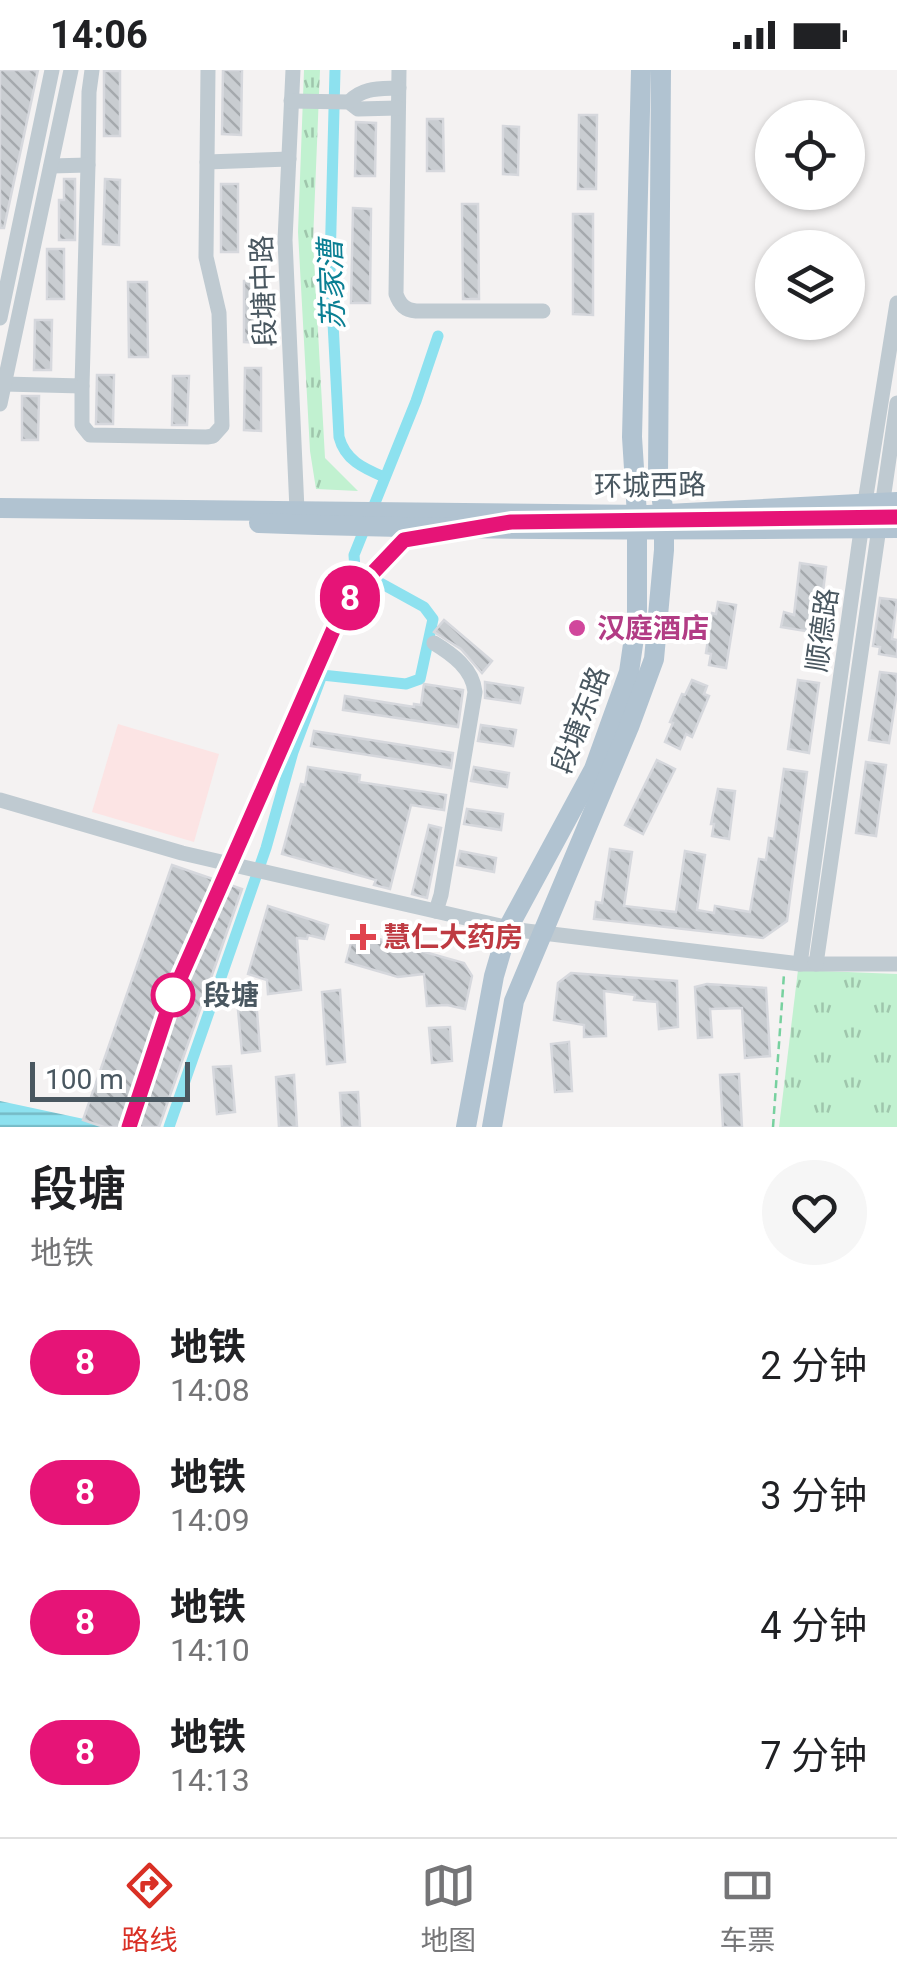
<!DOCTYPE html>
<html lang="zh">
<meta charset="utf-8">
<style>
:root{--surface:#fff;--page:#f6f6f6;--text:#202124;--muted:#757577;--line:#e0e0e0;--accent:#d93025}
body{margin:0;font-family:Roboto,"Noto Sans SC",sans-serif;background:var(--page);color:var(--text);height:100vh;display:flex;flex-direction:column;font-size:38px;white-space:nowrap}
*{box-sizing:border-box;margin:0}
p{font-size:32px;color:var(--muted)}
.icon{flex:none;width:55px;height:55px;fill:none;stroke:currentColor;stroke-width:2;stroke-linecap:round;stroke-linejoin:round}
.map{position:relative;height:1057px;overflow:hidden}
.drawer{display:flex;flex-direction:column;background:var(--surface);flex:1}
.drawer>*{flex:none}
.badge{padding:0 20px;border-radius:32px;font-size:35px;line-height:65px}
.tools{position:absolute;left:755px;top:30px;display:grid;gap:20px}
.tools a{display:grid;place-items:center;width:110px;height:110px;border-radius:50%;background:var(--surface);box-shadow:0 2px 8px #0004;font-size:50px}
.scale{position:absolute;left:30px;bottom:25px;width:160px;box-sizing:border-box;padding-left:10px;border:5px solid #495760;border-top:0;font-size:28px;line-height:35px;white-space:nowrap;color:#495760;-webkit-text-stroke:8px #fff;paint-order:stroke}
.map>.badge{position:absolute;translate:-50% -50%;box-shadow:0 0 0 5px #fff}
.round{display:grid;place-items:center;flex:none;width:105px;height:105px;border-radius:52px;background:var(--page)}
.overview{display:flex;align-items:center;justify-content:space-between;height:170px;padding:0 30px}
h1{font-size:48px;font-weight:600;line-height:75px}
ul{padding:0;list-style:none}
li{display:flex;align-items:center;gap:30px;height:130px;padding:0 30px}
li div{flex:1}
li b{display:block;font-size:38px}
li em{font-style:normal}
li .badge{min-width:110px;font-weight:700;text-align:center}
.status{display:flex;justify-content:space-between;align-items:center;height:70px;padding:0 50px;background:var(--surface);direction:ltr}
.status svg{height:28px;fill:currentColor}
.dock{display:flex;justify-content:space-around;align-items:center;height:140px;border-top:2px solid var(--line);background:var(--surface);font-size:28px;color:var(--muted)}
.dock a{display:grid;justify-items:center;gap:5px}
.dock .current{color:var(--accent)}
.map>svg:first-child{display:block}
.medical{fill:#fce4e4}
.park{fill:url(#park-tufts)}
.water{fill:url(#water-rules)}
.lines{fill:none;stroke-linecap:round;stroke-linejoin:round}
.canal{stroke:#8de1ef;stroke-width:11}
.building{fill:url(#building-back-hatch);stroke:#d6d8dd;stroke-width:2.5}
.path{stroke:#77d19f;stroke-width:2.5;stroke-dasharray:8 5;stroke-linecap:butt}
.minor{stroke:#bfcad1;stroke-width:15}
.major{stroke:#b1c3d1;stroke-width:20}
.line-casing{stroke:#fff;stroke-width:22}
.line{stroke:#e61477;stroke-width:15}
.hotel-dot{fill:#d1479c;stroke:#fff;stroke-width:4}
.health-dot{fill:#e0444e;stroke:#fff;stroke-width:4}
.stop-dot{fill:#fff;stroke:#e61477;stroke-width:5}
.labels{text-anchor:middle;stroke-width:8;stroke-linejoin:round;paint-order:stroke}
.street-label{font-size:28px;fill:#495760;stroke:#fff}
.hotel-label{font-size:28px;font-weight:bold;fill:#b23c85;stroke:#fff;text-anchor:start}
.health-label{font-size:28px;font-weight:bold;fill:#be3a42;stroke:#fff;text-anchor:start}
.stop-label{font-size:28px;font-weight:bold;fill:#495760;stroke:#fff;text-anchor:start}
.water-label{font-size:30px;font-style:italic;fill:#0a7f93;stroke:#fff}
</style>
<div class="status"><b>14:06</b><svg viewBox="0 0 49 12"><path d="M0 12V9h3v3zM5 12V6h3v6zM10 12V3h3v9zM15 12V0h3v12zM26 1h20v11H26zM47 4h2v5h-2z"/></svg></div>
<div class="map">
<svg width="897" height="1057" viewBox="0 0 897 1057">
<defs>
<pattern id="park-tufts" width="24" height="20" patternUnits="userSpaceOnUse" patternTransform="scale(2.5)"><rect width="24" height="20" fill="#c1f1d0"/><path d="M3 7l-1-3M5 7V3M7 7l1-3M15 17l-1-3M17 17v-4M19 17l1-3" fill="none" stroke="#9fc6ac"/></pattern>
<pattern id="water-rules" width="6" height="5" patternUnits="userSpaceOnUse" patternTransform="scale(2.5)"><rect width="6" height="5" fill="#8de1ef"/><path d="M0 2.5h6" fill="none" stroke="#75b9c5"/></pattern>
<pattern id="building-back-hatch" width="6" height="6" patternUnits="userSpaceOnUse" patternTransform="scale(2.5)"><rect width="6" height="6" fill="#c9cdd1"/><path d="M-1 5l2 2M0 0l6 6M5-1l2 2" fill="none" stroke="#a5a9ad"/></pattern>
</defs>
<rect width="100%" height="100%" fill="#f4f2f2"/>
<polygon class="medical" points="118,654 219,684 194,772 92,742"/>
<g class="park">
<polygon points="304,0 320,0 313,171 325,388 358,421 316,419 310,381 298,162"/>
<polygon points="798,900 897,904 897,1057 779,1057"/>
</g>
<polygon class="water" points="0,1031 112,1055 128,1057 0,1057"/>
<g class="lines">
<g class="canal">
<path d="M335 0 330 196 339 367C345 390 363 398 384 407"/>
<polyline points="169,1057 266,778 293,682 322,605 406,614 420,609 433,549 424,537 355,499 354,485 416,331 438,266"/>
</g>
</g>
<g class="building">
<polygon points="0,0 38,0 4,158 0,158"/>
<polygon points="223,0 242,0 241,65 222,64"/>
<rect x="104" y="1" width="16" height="65"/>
<polygon points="579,45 597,45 596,119 578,119"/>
<polygon points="427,49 443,49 444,101 427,101"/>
<polygon points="356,52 376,53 375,106 355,106"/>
<polygon points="503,56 519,57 518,105 503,104"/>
<polygon points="64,109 75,109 75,170 59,170 59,130 64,130"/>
<polygon points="105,109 120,110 119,175 103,174"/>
<rect x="221" y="114" width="17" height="68"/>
<polygon points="462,134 478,134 479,229 463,229"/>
<polygon points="353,138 371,139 370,233 351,233"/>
<polygon points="573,144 593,144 593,245 573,244"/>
<rect x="47" y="179" width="17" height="50"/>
<polygon points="244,211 260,211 259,273 244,272"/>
<polygon points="128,212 147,212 148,287 129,287"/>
<polygon points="35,250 52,250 51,300 34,300"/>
<polygon points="245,298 261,298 261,361 244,360"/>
<polygon points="97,305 114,305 113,354 96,354"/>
<polygon points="173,306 189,306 187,355 172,355"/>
<polygon points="22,326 39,326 38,370 22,370"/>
<polygon points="800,493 826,497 818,563 781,557 784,542 794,545"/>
<polygon points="880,528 897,530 892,569 897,570 897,587 879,584 880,577 873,576"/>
<polygon points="718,532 736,535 726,598 709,595 711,584 706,583 712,543 716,544"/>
<polygon points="444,550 492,591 482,603 461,579 434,562"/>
<polygon points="880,602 897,604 897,621 889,673 869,670"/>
<polygon points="692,610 707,616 704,624 709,626 692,667 686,664 680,679 665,672 673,653 670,652 682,624 685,625"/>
<polygon points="798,610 819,613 809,683 788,679"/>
<polygon points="485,612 523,618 520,633 485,628"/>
<polygon points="424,614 463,620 458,657 343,640 345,626 414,637 414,634 421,635"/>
<polygon points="481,655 516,660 513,676 478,671"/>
<polygon points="314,661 453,683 451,698 311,676"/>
<polygon points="657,690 675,699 643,764 625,755"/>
<polygon points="866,692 886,695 876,766 856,763"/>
<polygon points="308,697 360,705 359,712 446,725 444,740 411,735 390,819 374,815 376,810 282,784 301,714 305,715"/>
<polygon points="474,697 509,703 507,717 471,711"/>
<polygon points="784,699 807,702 787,851 763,868 594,849 596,832 602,833 610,779 632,782 624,836 676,842 685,781 705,785 697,840 714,843 715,836 750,842 759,789 766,790 769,768 774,769"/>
<polygon points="718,719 735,721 729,769 712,766 714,754 711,754"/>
<polygon points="467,739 503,744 501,760 464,754"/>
<polygon points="429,755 441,758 427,828 412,824"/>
<polygon points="460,781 496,788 494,802 457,795"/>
<polygon points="172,795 242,819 159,1057 104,1057 83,1050"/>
<polygon points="268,836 328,855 324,869 308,865 307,869 297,868 301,920 268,924 267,910 248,904"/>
<polygon points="354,862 464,893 472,906 465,939 447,935 427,936 424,904 398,907 346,892"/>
<polygon points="571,903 677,911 678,957 659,959 657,932 634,930 635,925 604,921 606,966 584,967 584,955 554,950 558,913"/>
<polygon points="707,914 766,918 770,986 745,988 742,938 710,939 712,967 698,968 695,917"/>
<polygon points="340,920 345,992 327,994 322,922"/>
<polygon points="256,928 260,981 242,983 237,929"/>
<polygon points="450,957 452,991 432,993 429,958"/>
<polygon points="569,972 572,1021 555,1022 551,974"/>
<polygon points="231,996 235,1042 217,1044 213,997"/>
<polygon points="739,1004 742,1057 723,1057 720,1005"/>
<polygon points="294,1005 297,1057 279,1057 276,1007"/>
<polygon points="358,1022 360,1057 342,1057 340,1023"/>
</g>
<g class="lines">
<polyline class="path" points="773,1057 784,904"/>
<g class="minor">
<polyline points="293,0 285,170 297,440"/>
<path d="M399 0 396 224C400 235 405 240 416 241H543"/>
<polyline points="291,31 349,32 358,39 398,38"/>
<path d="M349 32C363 17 380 19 399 18"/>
<polyline points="207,92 289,89"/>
<polyline points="88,95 89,22 92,0"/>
<polyline points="0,248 52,0"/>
<polyline points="4,314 82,316 88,95 51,96"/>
<polyline points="82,316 82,355 90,365 207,367 213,366 222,356 219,243 206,187 208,0"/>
<polyline points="0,334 71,0"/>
<path d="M434 573C452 584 473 599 475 622L441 825 436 841"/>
<polyline points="0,730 182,783 518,860 800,894 897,894"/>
<polyline points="800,894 865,432 897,233"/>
<polyline points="816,894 897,333"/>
</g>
<g class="major">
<polyline points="0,438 648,445 897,432"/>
<path d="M259 453C472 461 684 460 897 458"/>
<polyline points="466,1057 494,906 508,858 594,699 629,602 637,547 637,445 632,367 641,0"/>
<polyline points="492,1057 514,931 629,657 654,589 664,480 664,444 658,405 661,0"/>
</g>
</g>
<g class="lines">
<defs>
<polyline id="line" points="129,1057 173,924 346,531 404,470 511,452 897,447"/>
</defs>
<use href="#line" class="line-casing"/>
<use href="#line" class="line"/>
</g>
<circle class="hotel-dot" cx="577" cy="558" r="10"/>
<path class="health-dot" d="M358 852h10v10h10v10h-10v10h-10v-10h-10v-10h10z"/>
<circle class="stop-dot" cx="173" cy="925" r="20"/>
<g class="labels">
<g class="street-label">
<text transform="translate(263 221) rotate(-92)" y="10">段塘中路</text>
<text transform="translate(650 415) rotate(-1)" y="10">环城西路</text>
<text transform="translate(822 560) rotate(-82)" y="10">顺德路</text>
<text transform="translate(580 650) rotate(-69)" y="10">段塘东路</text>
</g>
<g class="hotel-label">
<text x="597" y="568">汉庭酒店</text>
</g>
<g class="health-label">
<text x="383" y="877">慧仁大药房</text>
</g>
<g class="stop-label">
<text x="203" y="935">段塘</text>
</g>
<g class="water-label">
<text transform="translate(332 215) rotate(-92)" y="10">苏家漕</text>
</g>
</g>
</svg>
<div class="tools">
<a><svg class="icon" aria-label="locate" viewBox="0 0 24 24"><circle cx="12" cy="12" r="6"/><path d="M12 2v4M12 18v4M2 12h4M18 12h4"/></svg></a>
<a><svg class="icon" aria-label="layers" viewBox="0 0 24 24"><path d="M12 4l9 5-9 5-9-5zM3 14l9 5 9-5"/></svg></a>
</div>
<div class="scale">100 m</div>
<b class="badge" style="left:350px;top:528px;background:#e61477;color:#fff">8</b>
</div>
<section class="drawer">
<div class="overview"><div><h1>段塘</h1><p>地铁</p></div><a class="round"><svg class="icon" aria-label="heart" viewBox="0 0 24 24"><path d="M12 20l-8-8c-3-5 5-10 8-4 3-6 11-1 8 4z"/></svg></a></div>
<ul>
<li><span class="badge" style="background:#e61477;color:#fff">8</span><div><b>地铁</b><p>14:08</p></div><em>2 分钟</em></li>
<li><span class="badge" style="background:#e61477;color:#fff">8</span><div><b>地铁</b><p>14:09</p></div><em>3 分钟</em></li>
<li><span class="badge" style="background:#e61477;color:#fff">8</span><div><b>地铁</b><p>14:10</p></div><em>4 分钟</em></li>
<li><span class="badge" style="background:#e61477;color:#fff">8</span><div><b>地铁</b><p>14:13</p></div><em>7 分钟</em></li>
</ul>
</section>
<nav class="dock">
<a class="current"><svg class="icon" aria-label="directions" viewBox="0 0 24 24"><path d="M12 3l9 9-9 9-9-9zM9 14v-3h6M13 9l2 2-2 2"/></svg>路线</a>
<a><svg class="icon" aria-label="map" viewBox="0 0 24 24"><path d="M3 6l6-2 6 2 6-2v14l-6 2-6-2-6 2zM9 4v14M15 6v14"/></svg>地图</a>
<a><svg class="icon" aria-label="tickets" viewBox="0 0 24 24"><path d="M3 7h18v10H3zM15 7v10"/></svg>车票</a>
</nav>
